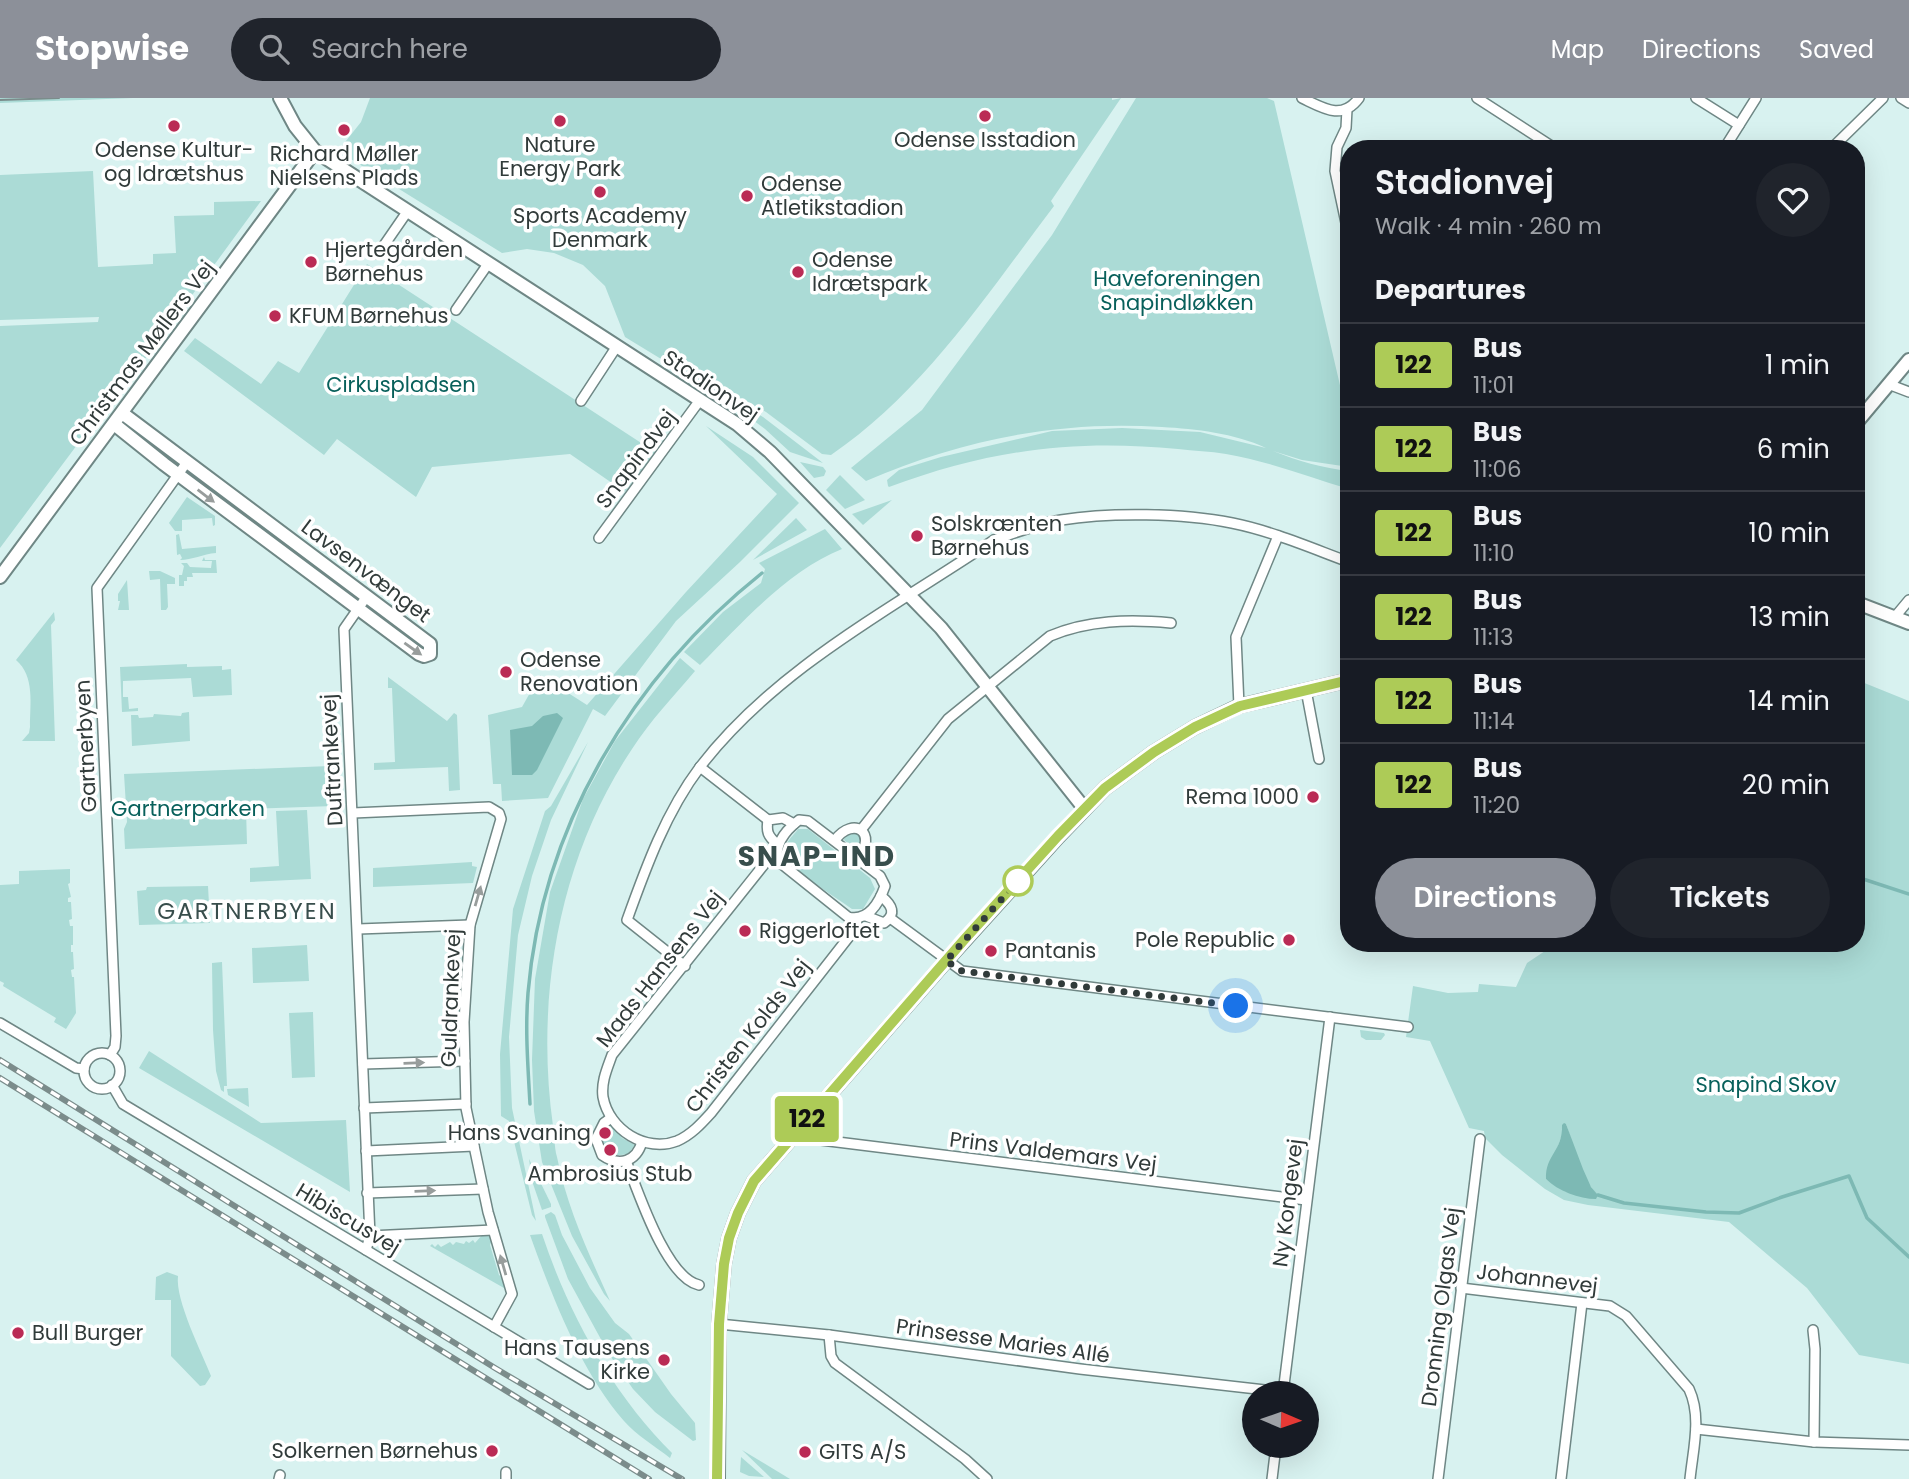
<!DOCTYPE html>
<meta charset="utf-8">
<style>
:root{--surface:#171b24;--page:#20242c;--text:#f1f3f6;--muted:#9ea1a6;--line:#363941;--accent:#8c9099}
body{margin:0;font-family:Poppins,sans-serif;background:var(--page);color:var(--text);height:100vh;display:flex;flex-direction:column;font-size:26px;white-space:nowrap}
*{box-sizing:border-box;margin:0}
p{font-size:23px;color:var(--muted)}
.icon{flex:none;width:38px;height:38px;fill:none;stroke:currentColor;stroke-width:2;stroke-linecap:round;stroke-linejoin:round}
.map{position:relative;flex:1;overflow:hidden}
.side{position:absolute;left:1340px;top:42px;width:525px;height:812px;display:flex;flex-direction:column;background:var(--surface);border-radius:28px;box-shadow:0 7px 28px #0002}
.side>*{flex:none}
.badge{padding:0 14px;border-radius:5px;font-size:24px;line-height:46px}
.needle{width:46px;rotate:92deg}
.fabs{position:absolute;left:1242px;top:1283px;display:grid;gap:14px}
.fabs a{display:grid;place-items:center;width:77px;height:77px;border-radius:50%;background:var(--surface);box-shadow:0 7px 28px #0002;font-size:35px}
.you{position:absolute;width:35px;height:35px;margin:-18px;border:5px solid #fff;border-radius:50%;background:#1a73e8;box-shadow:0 0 0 10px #1a73e833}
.map>.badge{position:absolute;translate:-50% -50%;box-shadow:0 0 0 4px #fff}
h2{padding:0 35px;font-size:26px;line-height:63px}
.round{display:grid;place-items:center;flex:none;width:74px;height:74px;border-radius:37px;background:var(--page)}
.head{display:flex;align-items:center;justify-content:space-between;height:119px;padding:0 35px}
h1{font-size:33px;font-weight:600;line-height:52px}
.primary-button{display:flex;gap:14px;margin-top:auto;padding:14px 35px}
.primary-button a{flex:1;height:80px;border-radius:42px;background:var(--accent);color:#fff;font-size:28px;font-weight:600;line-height:80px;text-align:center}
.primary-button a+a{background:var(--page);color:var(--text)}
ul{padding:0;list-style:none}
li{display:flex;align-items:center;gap:21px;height:84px;padding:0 35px;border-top:2px solid var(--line)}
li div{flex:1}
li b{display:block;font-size:26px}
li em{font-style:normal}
li .badge{min-width:77px;font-weight:700;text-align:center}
header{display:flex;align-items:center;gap:42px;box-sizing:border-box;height:98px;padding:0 35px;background:var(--accent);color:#fff}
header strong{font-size:33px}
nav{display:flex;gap:38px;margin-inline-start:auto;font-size:24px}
.search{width:490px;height:63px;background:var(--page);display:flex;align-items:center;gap:18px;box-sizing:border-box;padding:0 24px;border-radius:38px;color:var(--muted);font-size:26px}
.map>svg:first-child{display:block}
.green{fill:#abdbd6;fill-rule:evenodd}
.water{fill:#7db9b4}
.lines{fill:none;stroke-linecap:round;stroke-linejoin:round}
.stream{stroke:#7db9b4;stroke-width:3.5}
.street-casing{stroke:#6f8785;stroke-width:12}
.secondary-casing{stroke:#6f8785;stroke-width:16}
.street{stroke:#fff;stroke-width:9}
.secondary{stroke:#fff;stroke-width:12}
.tram{stroke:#7b8c8b;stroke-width:2}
.rail-casing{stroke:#7b8c8b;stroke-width:6}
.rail{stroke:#fff;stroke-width:3.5;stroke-dasharray:10;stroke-linecap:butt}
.oneway{fill:#989d9c}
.line-casing{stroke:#fff;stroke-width:16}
.line{stroke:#adcb57;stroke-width:10}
.walk{stroke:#313b3a;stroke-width:7;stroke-dasharray:0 12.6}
.poi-dot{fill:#ba2b55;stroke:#fff;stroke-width:2.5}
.stop-dot{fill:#fff;stroke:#adcb57;stroke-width:3.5}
.labels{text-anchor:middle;stroke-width:7;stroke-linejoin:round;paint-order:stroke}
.poi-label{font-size:21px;fill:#313b3a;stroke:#fff;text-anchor:start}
.park-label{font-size:21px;fill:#08605b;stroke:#fff}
.street-label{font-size:21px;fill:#313b3a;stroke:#fff}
.neighbourhood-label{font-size:23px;letter-spacing:2px;fill:#384e4c;stroke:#fff}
.district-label{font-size:28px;font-weight:bold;letter-spacing:2px;fill:#384e4c;stroke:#fff}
</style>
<header>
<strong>Stopwise</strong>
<div class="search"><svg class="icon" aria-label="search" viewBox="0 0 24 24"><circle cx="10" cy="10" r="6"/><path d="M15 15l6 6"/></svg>Search here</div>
<nav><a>Map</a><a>Directions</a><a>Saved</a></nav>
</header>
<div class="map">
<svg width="1909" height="1381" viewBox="0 0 1909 1381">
<rect width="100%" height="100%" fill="#d8f2f0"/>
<g class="green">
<polygon points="0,0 133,0 0,5"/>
<path d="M370 0H1112V2L1121 0 1051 103 1054 108C988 195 923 295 831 357L822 356 766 314 724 291 717 292 763 319 823 365 790 354 765 331 712 292 625 239 605 188 583 167 554 155 527 151 502 155 338 53 361 24Z"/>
<path d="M1136 0H1267L1274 3 1349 326V369L1302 362 1273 353C1298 363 1323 370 1349 373V391C1308 379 1268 363 1226 356 1210 353 1194 353 1178 351 1073 341 989 352 889 389L888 388 887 382 899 372 941 359 1052 333 1122 330 1200 334 1266 350C1234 335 1196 331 1162 329 1058 322 961 342 866 383L851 370 922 312 1052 137Z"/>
<polygon points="93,73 98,169 153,166 153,156 176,155 174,118 214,117 214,104 261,103 146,260 142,260 0,450 0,228 98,224 99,219 0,222 0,77"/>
<polygon points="367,166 655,354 625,394 570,356 432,369 416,399 337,341 324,357 184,253 195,240 261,286 278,263 299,275"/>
<polygon points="706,328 753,359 799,405 740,464 676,523 605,618 593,611 548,700 502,703 501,686 493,686 488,617 522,609 540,577 587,607 686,494 777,396"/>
<polygon points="800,364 823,369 826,373 824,378 814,380"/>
<polygon points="840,377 865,402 845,411 826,392"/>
<polygon points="187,399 215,418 215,427 213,428 212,420 182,422 182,433 175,433 169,425"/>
<polygon points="892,402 863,427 852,416"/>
<polygon points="796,420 807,432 753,462"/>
<path d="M825 431 842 451C787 473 741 526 700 567L684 554 723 514 761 485 765 471 759 465Z"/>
<path d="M179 436 182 451 216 448V455C203 456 192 462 180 462L182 460 180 456 177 457 176 437Z"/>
<polygon points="204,459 205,462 216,462 217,475 192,475 193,479 187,479 187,483 184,483 184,488 179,488 179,477 182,477 184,468 181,465 187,465 190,469 211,470 212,463 202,463"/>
<polygon points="149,473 160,473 175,480 175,486 167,486 168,509 166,512 161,512 160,481 150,482"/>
<polygon points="127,482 129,512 118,512 120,503 118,503 118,496"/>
<path d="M54 514 55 522 51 527 55 643H22L29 635 30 629C30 606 35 578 16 562Z"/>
<path d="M680 560 695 573C673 599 650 623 632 651 559 760 535 899 553 1028 555 1038 554 1049 557 1059 567 1110 589 1156 610 1203L604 1196 572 1138 542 1064 534 1013 532 962 535 881 550 794 583 701 615 643Z"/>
<polygon points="187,566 187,569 222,568 222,572 231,571 232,597 193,599 191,580 123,583 123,599 128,599 129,611 138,610 138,613 122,614 120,569"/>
<polygon points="388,579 447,623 454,615 457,617 460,692 449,693 448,669 374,672 374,665 395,664 392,590 388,590"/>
<path d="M1857 582 1909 603V1266L1859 1257 1807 1190 1729 1124 1588 1107 1564 1102 1545 1091 1502 1057 1485 1040 1484 1033 1469 1030 1430 943 1406 939 1413 888 1448 895 1478 894 1479 886 1516 889 1527 865 1557 845H1857ZM1566 1026C1574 1048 1580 1080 1598 1097L1566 1094 1546 1081Z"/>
<polygon points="189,614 190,643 132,648 131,617 138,617 139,620 153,619 154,616 181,618 182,615"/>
<polygon points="588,644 551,722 532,778 518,837 509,939 512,1010 536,1123 532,1117 509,1023 501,1018 500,956 513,811 545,713 551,708"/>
<polygon points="330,668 334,708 246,711 247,746 125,751 124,731 127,724 124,676"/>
<polygon points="307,712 311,781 250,784 250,770 279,768 276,713"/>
<path d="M798 731H808L870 780 875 791 863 811H852C837 800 788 771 785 754 783 746 794 737 798 731Z"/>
<path d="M852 734 858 735C862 741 862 744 859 751L855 752 844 742 846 736Z"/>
<polygon points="472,764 472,768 477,769 473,785 373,789 373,770"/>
<polygon points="70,771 70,785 68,786 71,799 68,800 68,804 71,804 72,821 69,822 70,828 73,828 73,847 71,847 71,854 73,854 74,871 71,872 72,879 74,879 76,915 66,931 54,924 56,920 3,888 4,885 0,883 0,787 19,786 19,773"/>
<polygon points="208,788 210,825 139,827 137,793 146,792 147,789"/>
<polygon points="307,847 309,883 253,885 252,850"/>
<polygon points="222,864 227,988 224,988 224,994 221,992 216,973 213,932 212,865"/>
<polygon points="313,914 315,979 292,980 289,915"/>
<polygon points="1360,932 1384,935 1385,937 1381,942 1366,942 1361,939"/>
<polygon points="149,953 261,1025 346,1022 350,1094 139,970"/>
<polygon points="248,990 249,1009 228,997 227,991"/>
<polygon points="612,1026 622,1040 635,1047 628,1056 614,1058 606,1052 602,1040 608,1028"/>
<polygon points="529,1061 551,1106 551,1109 542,1112 532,1083"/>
<polygon points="551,1114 555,1117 562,1137 590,1190 615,1225 629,1236 671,1296 695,1325 696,1342 693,1343 655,1314 633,1291 609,1256 568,1181 545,1119 545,1117"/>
<polygon points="483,1136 489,1137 492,1142 490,1147 499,1177 504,1181 504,1190 430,1148 432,1146 435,1149 438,1146 441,1149 450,1144 453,1147 456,1144 464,1146 466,1143 469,1145 473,1142 475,1145"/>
<path d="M542 1136C569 1217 612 1295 672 1355L670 1360C655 1348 636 1337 624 1323 581 1274 552 1198 530 1137Z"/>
<path d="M167 1174 178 1178C175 1202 202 1255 211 1278L205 1287 200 1288 171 1258V1202H155L156 1179Z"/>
<polygon points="742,1352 790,1381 772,1381"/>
<polygon points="741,1359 764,1379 749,1378 740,1374"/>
</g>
<g class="water">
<polygon points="557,615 563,620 537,672 532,677 512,677 510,632 532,628 543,618"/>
<path d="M1564 1025 1566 1026 1583 1071 1591 1089 1598 1097 1596 1101C1579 1101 1558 1093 1546 1081 1545 1057 1563 1053 1562 1027Z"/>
</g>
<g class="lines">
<g class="stream">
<polyline points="1857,779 1909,796"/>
<path d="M530 1006C528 969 525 932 528 895 542 728 633 578 762 475"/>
<polyline points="1598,1097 1624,1105 1706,1114 1739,1115 1782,1099 1849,1078 1867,1120 1909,1159"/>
</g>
<defs>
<g id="street">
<path d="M1302 0C1323 10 1342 23 1359 0"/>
<polyline points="1477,0 1556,51"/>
<polyline points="1696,0 1739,27"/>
<polyline points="1901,0 1909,5"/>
<polyline points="1347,11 1346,30 1337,49 1335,73 1349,139"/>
<polyline points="1724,51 1756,0"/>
<polyline points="1831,51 1883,0"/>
<polyline points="378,156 407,114"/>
<polyline points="456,212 488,166"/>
<polyline points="1888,286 1909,294"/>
<polyline points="581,303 617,248"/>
<polyline points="599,440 700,302"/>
<polyline points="1894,520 1909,502"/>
<polyline points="1306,592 1319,661"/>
<polyline points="1239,608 1236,539 1278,438"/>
<polyline points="700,669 768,722"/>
<polyline points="353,715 489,709 499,715 501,721 470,827 464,924 466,1010 488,1114 512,1196 494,1229"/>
<path d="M799 722 808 723 880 778 885 788C879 805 868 824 848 819L778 763C774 746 786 732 799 722Z"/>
<path d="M861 732 948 621 1050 538C1088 522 1129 521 1171 525"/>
<path d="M835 742C854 717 878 736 858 759"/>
<path d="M777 746C768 738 766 734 768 722L783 720 794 726"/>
<path d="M776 755 770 759 612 957C607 971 601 984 603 999 609 1032 646 1055 677 1043 691 1037 701 1026 711 1015L855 831 857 822"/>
<path d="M866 818 884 825C897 816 892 807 881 798"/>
<polyline points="890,820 962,873 1408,929"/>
<polyline points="358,831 470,827"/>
<path d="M685 868 627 822C646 769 666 714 700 669 776 570 893 510 994 442 1016 434 1038 426 1061 422 1110 414 1183 415 1232 425 1272 433 1311 450 1349 464"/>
<polyline points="0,925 76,970 84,971"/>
<circle cx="102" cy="973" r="18"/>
<polyline points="110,957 115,949 116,938 97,490 187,364"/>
<polyline points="363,966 465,963"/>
<polyline points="112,987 123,1006 589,1286"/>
<polyline points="364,1010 466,1006"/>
<path d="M611 1020 604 1025 596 1041 602 1057C619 1069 636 1064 642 1044"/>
<polyline points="799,1030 811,1040 821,1042 1306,1102"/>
<polyline points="366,1053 474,1048"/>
<path d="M626 1063C638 1093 666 1180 699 1187"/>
<polyline points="367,1095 483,1091"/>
<polyline points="370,1138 493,1132"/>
<polyline points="366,1152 370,1138 344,531 367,498"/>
<path d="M1461 1190 1610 1208 1626 1218 1689 1291C1702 1319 1693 1351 1690 1381"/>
<polyline points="719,1226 829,1237 1080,1271 1283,1294"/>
<polyline points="1813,1232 1815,1251 1814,1344"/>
<polyline points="829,1237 831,1258 835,1265 965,1361 987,1381"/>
<polyline points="1283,1295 1330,919"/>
<polyline points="1696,1331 1814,1344 1909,1347"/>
<polyline points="279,1381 280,1377"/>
<polyline points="506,1381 506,1374"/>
<polyline points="1272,1381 1276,1348"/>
<polyline points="1438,1381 1480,1041"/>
<polyline points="1561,1381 1582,1205"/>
</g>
<g id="secondary">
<polyline points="280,0 295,28 315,53 737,326 770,354 941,530 1084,710"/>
<polyline points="1857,324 1909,262"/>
<polyline points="114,326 164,366 419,556 424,558 430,556 430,546 122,315"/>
<polyline points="0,479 315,53"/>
<polyline points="1857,505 1909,525"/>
<polyline points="718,1381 719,1226 724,1166 729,1140 738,1115 754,1083 946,863 1058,739 1105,690 1154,654 1195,629 1239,608 1349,582"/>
</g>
</defs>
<use href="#street" class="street-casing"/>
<use href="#secondary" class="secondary-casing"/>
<use href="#street" class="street"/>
<use href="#secondary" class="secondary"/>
<polyline class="tram" points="0,2 59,0"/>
<defs>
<g id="rail">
<polyline points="0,962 495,1270 682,1381"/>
<polyline points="0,980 649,1381"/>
</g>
</defs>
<use href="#rail" class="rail-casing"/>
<use href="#rail" class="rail"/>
</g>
<defs><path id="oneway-solid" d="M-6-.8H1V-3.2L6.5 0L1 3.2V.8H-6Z" transform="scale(1.75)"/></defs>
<g class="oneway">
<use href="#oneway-solid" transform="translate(206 398) rotate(37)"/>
<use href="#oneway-solid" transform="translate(413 551) rotate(35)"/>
<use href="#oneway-solid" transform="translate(478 798) rotate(-74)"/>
<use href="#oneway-solid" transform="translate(414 965) rotate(-2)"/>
<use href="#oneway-solid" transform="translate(425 1093) rotate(-2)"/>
<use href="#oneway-solid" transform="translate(503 1167) rotate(-106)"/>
</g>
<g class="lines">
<defs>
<polyline id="line" points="717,1381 719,1226 724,1166 729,1140 738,1115 754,1083 963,843 1058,738 1105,690 1154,654 1195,629 1240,608 1349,582"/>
</defs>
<use href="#line" class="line-casing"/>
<use href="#line" class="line"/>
<polyline class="walk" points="1018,783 946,863 962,873 1236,908"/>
</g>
<g class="poi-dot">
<circle cx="985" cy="18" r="7"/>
<circle cx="560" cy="23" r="7"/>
<circle cx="174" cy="28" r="7"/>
<circle cx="344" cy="32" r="7"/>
<circle cx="600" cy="94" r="7"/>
<circle cx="747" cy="98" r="7"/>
<circle cx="311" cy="164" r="7"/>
<circle cx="798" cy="174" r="7"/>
<circle cx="275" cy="218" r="7"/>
<circle cx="917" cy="438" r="7"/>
<circle cx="506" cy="574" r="7"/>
<circle cx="1313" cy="699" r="7"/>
<circle cx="745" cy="833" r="7"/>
<circle cx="1289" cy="842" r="7"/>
<circle cx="991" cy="853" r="7"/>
<circle cx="605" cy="1035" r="7"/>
<circle cx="610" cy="1052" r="7"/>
<circle cx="18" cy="1235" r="7"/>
<circle cx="664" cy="1262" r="7"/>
<circle cx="492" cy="1353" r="7"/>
<circle cx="805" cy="1354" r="7"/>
</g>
<circle class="stop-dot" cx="1018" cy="783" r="14"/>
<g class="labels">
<g class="poi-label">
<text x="985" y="49" text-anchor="middle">Odense Isstadion</text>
<text x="560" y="54" text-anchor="middle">Nature<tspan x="560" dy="24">Energy Park</tspan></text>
<text x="174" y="59" text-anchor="middle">Odense Kultur-<tspan x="174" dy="24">og Idrætshus</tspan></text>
<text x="344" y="63" text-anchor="middle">Richard Møller<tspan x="344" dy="24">Nielsens Plads</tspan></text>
<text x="761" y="93">Odense<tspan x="761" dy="24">Atletikstadion</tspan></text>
<text x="600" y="125" text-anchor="middle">Sports Academy<tspan x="600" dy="24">Denmark</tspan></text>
<text x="325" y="159">Hjertegården<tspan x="325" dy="24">Børnehus</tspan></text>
<text x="812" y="169">Odense<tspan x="812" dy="24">Idrætspark</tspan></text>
<text x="289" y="225">KFUM Børnehus</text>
<text x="931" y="433">Solskrænten<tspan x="931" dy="24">Børnehus</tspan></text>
<text x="520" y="569">Odense<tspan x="520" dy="24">Renovation</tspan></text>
<text x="1299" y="706" text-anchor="end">Rema 1000</text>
<text x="759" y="840">Riggerloftet</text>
<text x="1275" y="849" text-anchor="end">Pole Republic</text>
<text x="1005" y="860">Pantanis</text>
<text x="591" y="1042" text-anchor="end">Hans Svaning</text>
<text x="610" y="1083" text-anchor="middle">Ambrosius Stub</text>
<text x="32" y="1242">Bull Burger</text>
<text x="650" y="1257" text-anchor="end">Hans Tausens<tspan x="650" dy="24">Kirke</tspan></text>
<text x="478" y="1360" text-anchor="end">Solkernen Børnehus</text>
<text x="819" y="1361">GITS A/S</text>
</g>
<g class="park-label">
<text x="1177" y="188">Haveforeningen<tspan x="1177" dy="24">Snapindløkken</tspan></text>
<text x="401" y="294">Cirkuspladsen</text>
<text x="188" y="718">Gartnerparken</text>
<text x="1766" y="994">Snapind Skov</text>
</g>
<g class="street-label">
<text transform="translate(142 255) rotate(-53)" y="7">Christmas Møllers Vej</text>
<text transform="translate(711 288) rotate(34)" y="7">Stadionvej</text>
<text transform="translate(636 361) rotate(-53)" y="7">Snapindvej</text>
<text transform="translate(366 473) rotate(37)" y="7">Lavsenvænget</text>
<text transform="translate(86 648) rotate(-93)" y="7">Gartnerbyen</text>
<text transform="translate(332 662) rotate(-93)" y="7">Duftrankevej</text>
<text transform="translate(660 871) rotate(-52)" y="7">Mads Hansens Vej</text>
<text transform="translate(451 900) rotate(-88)" y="7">Guldrankevej</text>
<text transform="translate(748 938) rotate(-52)" y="7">Christen Kolds Vej</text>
<text transform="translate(1053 1054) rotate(7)" y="7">Prins Valdemars Vej</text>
<text transform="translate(1288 1105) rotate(-83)" y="7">Ny Kongevej</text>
<text transform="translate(348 1121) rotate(31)" y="7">Hibiscusvej</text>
<text transform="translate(1537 1181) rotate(7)" y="7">Johannevej</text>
<text transform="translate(1441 1209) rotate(-83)" y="7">Dronning Olgas Vej</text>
<text transform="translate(1003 1243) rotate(8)" y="7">Prinsesse Maries Allé</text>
</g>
<g class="neighbourhood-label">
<text x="247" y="821">GARTNERBYEN</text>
</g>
<g class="district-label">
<text x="817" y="768">SNAP-IND</text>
</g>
</g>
</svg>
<div class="fabs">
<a><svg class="needle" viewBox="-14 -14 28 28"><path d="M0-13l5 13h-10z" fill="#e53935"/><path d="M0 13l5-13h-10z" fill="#9ea1a6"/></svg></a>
</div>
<div class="you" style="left:1236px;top:908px"></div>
<b class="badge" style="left:807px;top:1021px;background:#adcb57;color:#111">122</b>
<section class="side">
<div class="head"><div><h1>Stadionvej</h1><p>Walk · 4 min · 260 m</p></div><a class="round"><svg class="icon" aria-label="heart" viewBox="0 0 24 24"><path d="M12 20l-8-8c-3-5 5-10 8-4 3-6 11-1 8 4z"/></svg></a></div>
<h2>Departures</h2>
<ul>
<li><span class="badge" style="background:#adcb57;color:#111">122</span><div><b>Bus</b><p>11:01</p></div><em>1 min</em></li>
<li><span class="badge" style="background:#adcb57;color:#111">122</span><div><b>Bus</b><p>11:06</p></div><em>6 min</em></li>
<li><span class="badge" style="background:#adcb57;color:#111">122</span><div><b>Bus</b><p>11:10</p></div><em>10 min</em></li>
<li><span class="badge" style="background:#adcb57;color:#111">122</span><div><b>Bus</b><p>11:13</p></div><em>13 min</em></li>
<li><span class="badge" style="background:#adcb57;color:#111">122</span><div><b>Bus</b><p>11:14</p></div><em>14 min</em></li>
<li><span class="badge" style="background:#adcb57;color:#111">122</span><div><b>Bus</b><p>11:20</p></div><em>20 min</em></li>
</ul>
<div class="primary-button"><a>Directions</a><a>Tickets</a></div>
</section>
</div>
